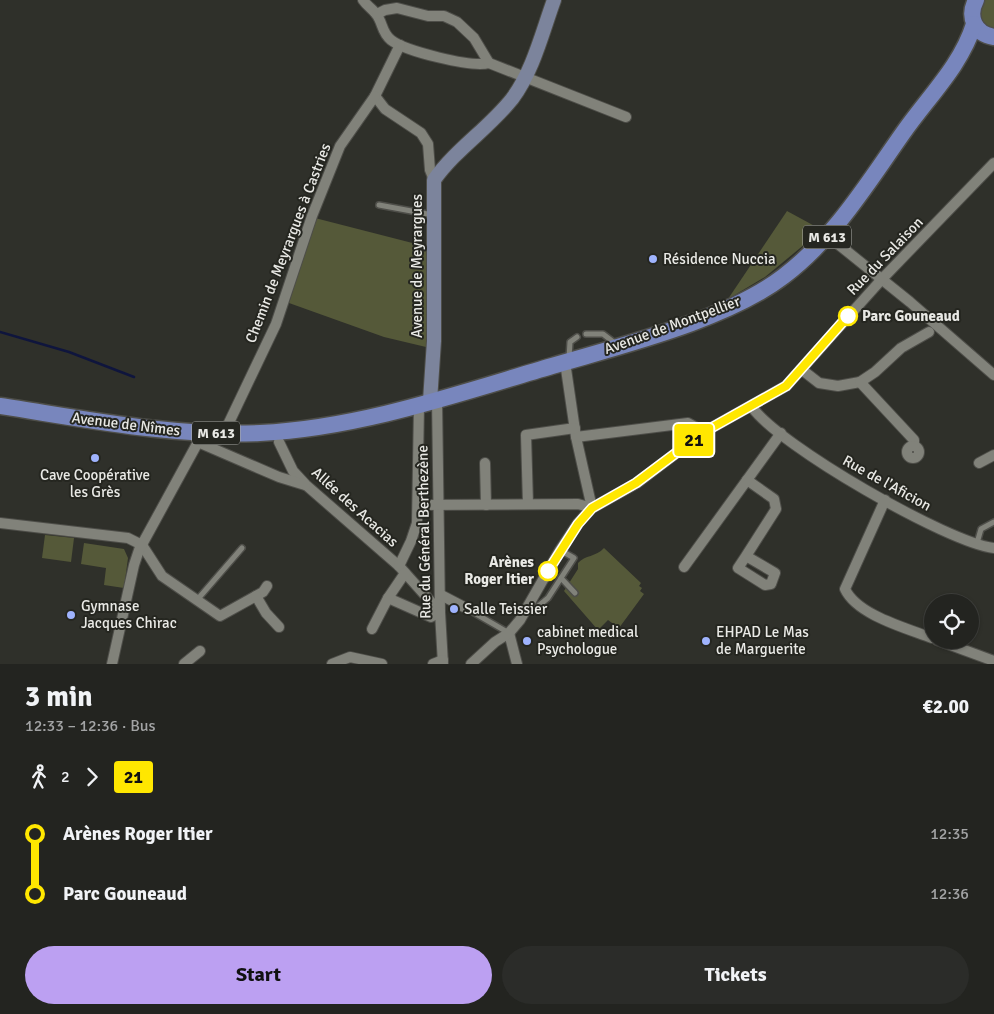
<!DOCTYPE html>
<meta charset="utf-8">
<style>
:root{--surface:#232420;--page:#2b2c29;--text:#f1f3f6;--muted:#a3a4a5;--line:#40413e;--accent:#bca0f2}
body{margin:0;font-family:Signika,sans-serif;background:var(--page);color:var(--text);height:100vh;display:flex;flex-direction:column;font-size:19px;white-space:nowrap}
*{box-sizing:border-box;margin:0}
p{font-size:16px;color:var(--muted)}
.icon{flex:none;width:28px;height:28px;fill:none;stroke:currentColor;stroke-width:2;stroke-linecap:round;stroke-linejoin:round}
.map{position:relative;height:664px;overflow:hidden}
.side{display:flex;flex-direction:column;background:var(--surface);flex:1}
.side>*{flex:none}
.badge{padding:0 10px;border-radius:4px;font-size:18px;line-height:32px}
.controls{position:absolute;left:924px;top:594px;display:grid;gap:10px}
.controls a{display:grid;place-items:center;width:55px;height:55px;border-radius:50%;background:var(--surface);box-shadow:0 1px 4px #0004,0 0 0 1px var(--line);font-size:25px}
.map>.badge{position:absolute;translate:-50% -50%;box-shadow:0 0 0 2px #fff}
.legs{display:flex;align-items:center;gap:8px;height:55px;padding:0 25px;font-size:16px}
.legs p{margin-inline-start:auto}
.overview{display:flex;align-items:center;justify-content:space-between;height:85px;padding:0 25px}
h1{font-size:28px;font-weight:700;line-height:38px}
.action{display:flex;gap:10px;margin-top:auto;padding:10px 25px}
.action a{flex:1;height:58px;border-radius:30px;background:var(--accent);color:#111;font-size:20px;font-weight:700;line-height:58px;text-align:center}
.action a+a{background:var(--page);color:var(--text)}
ul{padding:0 25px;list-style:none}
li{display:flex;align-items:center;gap:18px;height:60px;font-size:19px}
li i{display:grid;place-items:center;width:8px;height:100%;margin:0 6px;background:currentColor}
li i::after{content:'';width:12px;height:12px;margin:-6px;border:4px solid;border-radius:50%;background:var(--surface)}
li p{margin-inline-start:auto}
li:first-child i{background:linear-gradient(#0000 50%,currentColor 0)}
li:last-child i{background:linear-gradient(currentColor 50%,#0000 0)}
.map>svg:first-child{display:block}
.green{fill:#555939}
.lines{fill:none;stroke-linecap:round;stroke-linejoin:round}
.stream{stroke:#0f153d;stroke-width:2.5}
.lane-casing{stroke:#4e4e49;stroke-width:8}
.street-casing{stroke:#4e4e49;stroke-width:12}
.secondary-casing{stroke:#4e4e49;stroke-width:16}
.primary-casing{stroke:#4e4e49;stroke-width:19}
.lane{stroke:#81827a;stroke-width:5}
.street{stroke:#81827a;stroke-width:10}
.secondary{stroke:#7c849c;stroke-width:14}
.primary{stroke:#7886bd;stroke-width:16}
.line-1-casing{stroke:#fff;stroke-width:11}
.line-1{stroke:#ffe700;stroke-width:8}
.poi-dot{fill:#9fb3fd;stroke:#252620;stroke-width:2}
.stop-1-dot{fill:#fff;stroke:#ffe700;stroke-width:2.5}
.labels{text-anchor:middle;stroke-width:4;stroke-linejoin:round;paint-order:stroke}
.shield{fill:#252620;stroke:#aeaeaa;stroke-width:1}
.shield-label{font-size:14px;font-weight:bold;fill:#e9e9e5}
.street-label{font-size:15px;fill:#e9e9e5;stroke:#252620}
.poi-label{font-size:15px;fill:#e9e9e5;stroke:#252620;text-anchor:start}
.stop-label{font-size:15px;font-weight:bold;fill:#e9e9e5;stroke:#252620;text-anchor:start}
</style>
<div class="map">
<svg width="994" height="664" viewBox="0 0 994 664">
<rect width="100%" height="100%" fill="#2f302a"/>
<g class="green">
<polygon points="985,0 994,0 994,31 980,23 979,8"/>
<polygon points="787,211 822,230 765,277 728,299"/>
<polygon points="315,218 428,247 426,347 384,337 289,303"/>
<polygon points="45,535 74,538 71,562 42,558"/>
<polygon points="84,543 124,549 128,558 124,588 104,585 106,568 81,564"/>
<path d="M604 548 641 583 639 586 642 588 640 591 644 594 619 628 608 620 598 630 564 591 578 569V563C585 555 596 557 604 548Z"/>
</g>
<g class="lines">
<polyline class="stream" points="0,332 69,352 134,377"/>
<defs>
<g id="lane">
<polyline points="379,205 433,215"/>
<polyline points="586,334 603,334 616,344"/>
<polyline points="569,358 570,342 577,337"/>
<polyline points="977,543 981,529 994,522"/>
<polyline points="561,578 575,593"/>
<polyline points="197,600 242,548"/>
<polyline points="528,606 536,608 548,598 574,558 560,550"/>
<polyline points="464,607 509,633"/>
</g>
<g id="street">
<path d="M363 0C367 6 373 9 376 14 383 22 381 32 391 40 405 51 472 68 489 63"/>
<polyline points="377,14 385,10 397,8 428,16 444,16 457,22 474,38 489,63 626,117"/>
<polyline points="400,45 375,96 385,109 421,133 428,144 430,170 434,180"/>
<polyline points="828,236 910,302 994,375"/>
<polyline points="565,362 576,437 592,508"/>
<polyline points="801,369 819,383 838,386 860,382 875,372 901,348 929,332"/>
<polyline points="860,382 914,440 914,446"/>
<polyline points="437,399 440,612 443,664"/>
<path d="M752 407C778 445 948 543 994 548"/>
<polyline points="224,433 276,324 312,216 340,146 375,96"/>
<polyline points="576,437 688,423 704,432"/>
<polyline points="279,442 293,471 306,485 399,566 440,612"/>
<polyline points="200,443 279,477 305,485"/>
<circle cx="913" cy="452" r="6"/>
<polyline points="485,463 486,505"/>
<polyline points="979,463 994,455"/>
<path d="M885 500 845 589C857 615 906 628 932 638"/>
<polyline points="528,504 526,435 575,428"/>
<polyline points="419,505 578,504 592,508"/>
<polyline points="0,523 128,538 142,545 162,576 220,616 263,592 267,586"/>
<polyline points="746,556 738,568 765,585 771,584 775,573 746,556 776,509 774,499 747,480"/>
<polyline points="399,566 411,541 417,523 419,405"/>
<polyline points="684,567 781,433"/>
<polyline points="441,595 464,607"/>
<polyline points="256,596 266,613 279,627"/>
<polyline points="388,598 431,617 440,612"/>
<polyline points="372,629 388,598 405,573"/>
<polyline points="509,633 517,664"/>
<polyline points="937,640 994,661"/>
<polyline points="112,664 134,565 139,550 203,433"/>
<polyline points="184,664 200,651"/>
<polyline points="332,664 350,657 382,664"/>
<polyline points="433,664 443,660"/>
<polyline points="471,664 495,642 509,633 520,620 560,550 578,523 592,508 637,483 704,432 786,386 882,279 994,163"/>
</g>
<path id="secondary" d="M430 401 434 341V180C456 149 488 129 512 99 533 71 542 33 554 0"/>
<g id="primary">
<path d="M976 0C967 17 975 34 994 37"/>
<path d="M0 406C85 419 173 437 260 433 360 428 457 394 552 366 623 345 727 320 784 276 835 237 867 184 903 133 928 97 961 66 974 24"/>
</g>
</defs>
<use href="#lane" class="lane-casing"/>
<use href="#street" class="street-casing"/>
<use href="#secondary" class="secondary-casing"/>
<use href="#primary" class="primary-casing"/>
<use href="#lane" class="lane"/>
<use href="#street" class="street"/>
<use href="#secondary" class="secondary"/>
<use href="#primary" class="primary"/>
</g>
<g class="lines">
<defs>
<polyline id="line-1" points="548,571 578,524 592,508 636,483 704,432 786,386 848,316"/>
</defs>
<use href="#line-1" class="line-1-casing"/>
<use href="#line-1" class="line-1"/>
</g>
<g class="poi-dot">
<circle cx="653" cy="259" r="5"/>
<circle cx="95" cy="458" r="5"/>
<circle cx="454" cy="609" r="5"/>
<circle cx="71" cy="615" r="5"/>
<circle cx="527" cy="641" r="5"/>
<circle cx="706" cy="641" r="5"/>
</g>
<g class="stop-1-dot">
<circle cx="848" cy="316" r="9"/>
<circle cx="548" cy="571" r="9"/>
</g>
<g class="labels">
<g class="shield">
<rect x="803" y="225.5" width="48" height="23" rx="4"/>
<rect x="192" y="421.5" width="48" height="23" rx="4"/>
</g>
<g class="shield-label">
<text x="827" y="242">M 613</text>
<text x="216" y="438">M 613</text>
</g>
<g class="street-label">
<text transform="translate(288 243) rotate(-69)" y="5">Chemin de Meyrargues à Castries</text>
<text transform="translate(885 256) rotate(-46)" y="5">Rue du Salaison</text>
<text transform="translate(417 266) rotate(-90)" y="5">Avenue de Meyrargues</text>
<text transform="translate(672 325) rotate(-20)" y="5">Avenue de Montpellier</text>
<text transform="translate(126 424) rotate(7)" y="5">Avenue de Nîmes</text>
<text transform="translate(887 483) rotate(29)" y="5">Rue de l'Aficion</text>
<text transform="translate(355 507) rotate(42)" y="5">Allée des Acacias</text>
<text transform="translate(424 532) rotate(-91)" y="5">Rue du Général Berthezène</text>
</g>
<g class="poi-label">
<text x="663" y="264">Résidence Nuccia</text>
<text x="95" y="480" text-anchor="middle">Cave Coopérative<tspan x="95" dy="17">les Grès</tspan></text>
<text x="81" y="611">Gymnase<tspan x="81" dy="17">Jacques Chirac</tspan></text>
<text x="464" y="614">Salle Teissier</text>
<text x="537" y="637">cabinet medical<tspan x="537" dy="17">Psychologue</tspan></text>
<text x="716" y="637">EHPAD Le Mas<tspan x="716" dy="17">de Marguerite</tspan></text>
</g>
<g class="stop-label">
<text x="862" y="321">Parc Gouneaud</text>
<text x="534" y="567" text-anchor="end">Arènes<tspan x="534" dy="17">Roger Itier</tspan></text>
</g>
</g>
</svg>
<div class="controls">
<a><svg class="icon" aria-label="locate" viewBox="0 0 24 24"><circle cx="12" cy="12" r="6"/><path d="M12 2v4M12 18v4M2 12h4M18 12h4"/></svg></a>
</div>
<b class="badge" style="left:694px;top:440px;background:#ffe700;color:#111">21</b>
</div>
<section class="side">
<div class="overview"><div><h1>3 min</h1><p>12:33 – 12:36 · Bus</p></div><b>€2.00</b></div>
<div class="legs"><svg class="icon" aria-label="walk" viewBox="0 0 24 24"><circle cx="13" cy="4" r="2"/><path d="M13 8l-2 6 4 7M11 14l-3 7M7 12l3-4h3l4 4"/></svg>2<svg class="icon" aria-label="forward" viewBox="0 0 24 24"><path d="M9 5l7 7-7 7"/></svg><b class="badge" style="background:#ffe700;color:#111">21</b></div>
<ul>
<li><i style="color:#ffe700"></i><b>Arènes Roger Itier</b><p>12:35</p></li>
<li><i style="color:#ffe700"></i><b>Parc Gouneaud</b><p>12:36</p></li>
</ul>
<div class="action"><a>Start</a><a>Tickets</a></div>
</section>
